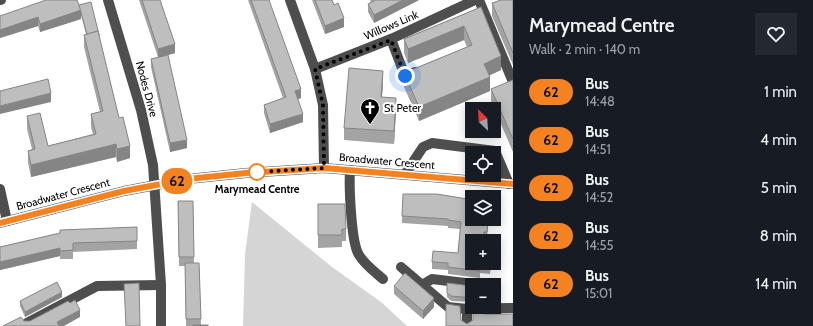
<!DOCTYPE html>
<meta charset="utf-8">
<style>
:root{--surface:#171b24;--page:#242831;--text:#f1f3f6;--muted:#9ea1a6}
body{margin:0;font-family:Cabin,sans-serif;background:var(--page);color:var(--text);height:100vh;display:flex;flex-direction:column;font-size:15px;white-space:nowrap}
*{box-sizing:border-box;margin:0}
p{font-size:13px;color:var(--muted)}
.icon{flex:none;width:22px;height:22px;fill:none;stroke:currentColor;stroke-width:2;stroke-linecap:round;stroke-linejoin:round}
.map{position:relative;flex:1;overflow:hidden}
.panel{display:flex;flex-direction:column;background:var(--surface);width:300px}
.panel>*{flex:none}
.badge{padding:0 8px;border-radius:13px;font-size:14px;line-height:26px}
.needle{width:26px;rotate:335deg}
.tools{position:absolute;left:465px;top:102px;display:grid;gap:8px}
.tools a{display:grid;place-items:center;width:36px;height:36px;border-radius:0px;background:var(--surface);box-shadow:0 2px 10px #0003;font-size:20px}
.you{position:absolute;width:20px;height:20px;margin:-10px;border:3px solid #fff;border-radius:50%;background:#1a73e8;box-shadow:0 0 0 6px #1a73e833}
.map>.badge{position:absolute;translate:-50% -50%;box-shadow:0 0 0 2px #fff}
.round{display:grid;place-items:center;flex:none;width:42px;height:42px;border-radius:0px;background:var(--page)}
.head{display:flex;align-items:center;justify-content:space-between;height:68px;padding:0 16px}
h1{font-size:19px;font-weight:600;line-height:30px}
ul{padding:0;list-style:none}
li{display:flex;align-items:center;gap:12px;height:48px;padding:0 16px}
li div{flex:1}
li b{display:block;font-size:15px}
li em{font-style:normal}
li .badge{min-width:44px;font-weight:700;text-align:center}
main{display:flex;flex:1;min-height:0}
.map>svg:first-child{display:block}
.green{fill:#d5d5d5}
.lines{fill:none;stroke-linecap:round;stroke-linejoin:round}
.minor{stroke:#4e4e4e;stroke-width:10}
.wall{fill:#a3a3a3}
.shaded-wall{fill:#858585}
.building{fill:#bebebe;stroke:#858585}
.line-casing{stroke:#fff;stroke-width:9}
.line{stroke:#f58220;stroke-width:6}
.walk{stroke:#000;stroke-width:4;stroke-dasharray:0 7.2}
.stop-dot{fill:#fff;stroke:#f58220;stroke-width:2}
.labels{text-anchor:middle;stroke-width:4;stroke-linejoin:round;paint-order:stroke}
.street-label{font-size:11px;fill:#000;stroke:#fff}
.poi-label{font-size:11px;fill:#000;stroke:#fff;text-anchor:start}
.stop-label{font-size:11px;font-weight:bold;fill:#000;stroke:#fff}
</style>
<main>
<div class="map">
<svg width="513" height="326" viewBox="0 0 513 326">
<rect width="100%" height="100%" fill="#fff"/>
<polygon class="green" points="252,202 332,267 381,302 407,326 243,326 245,254"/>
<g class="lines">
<g class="minor">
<polyline points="0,0 1,0"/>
<polyline points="108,0 141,110 153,165 161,285 161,326"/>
<polyline points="290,0 315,69 323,105 324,168"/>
<polyline points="479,0 513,82"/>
<polyline points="391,39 405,76 415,72"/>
<polyline points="315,69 391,39 475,0"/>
<path d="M350 170C349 186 351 243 359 255 365 265 375 272 383 279"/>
<polyline points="405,174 423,147 432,143 495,151 509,184"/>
<polyline points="0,189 7,221"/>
<polyline points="0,223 124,191 188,179 246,173 324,168 513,184"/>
<polyline points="401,267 448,307 467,309 513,308"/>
<polyline points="422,285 432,279 482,285"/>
<polyline points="27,323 97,286 161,285"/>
<polyline points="467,326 467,309"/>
</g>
</g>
<g class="wall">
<polygon points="139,0 160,0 175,53 164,56 187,148 170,152 151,67 151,59 158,57"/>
<polygon points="248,0 269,0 301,98 298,99 303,122 270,133 264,113 264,105 283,98"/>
<polygon points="312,0 332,0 344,27 325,34"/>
<polygon points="370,0 419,0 374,23 368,12 368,4 371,2"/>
<polygon points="513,0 513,65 492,16 492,3"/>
<polygon points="79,6 99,37 119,118 130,158 117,162 116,157 31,177 28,163 28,151 32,149 27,129 27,116 48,146 93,134 91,127 91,114 100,112 84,47 84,35 86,34 81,15 81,19 40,32 38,26 0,38 0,16"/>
<polygon points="481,7 501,70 489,75 490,91 419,121 404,87 404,73 467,47 464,40 408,63 404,53 404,39"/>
<polygon points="513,80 513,152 491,101 491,89"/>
<polygon points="383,83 382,97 396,110 394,144 344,140 344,128"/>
<polygon points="178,201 193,201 194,263 199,263 201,325 208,326 186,326 185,266 179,266"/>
<polygon points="318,204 346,229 346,241 342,241 342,247 318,248"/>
<polygon points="467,204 472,219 488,224 487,239 484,239 472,263 491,263 490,274 480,273 480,278 448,274 448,270 432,269 432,262 458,253 460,229 448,228 448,226 402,223 402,216"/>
<polygon points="137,227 137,249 73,252 73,259 60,259 60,256 0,270 0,247 60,233"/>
<polygon points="447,283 472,286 472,302 451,301 447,297"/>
<polygon points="394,286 434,307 423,319 394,294"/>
<polygon points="62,297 25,317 20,306 20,301"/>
</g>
<g class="shaded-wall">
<polygon points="403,0 419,0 374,23 374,15"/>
<polygon points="81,10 81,19 40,32 40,24"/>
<polygon points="38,17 38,26 0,38 0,30"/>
<polygon points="344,18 344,27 325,34 325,26"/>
<polygon points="464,26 464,40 408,63 408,49"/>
<polygon points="175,44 175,53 158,58 158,49"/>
<polygon points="501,56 501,70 484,78 484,64"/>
<polygon points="383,71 383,83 381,109 381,97"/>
<polygon points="490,77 490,91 419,121 419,107"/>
<polygon points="301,89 301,98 295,100 295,91"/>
<polygon points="51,93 51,102 0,114 0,106"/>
<polygon points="396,98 396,110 394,144 394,131"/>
<polygon points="303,114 303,122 270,133 270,124"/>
<polygon points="187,140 187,148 170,152 170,143"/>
<polygon points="116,144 116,157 31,177 31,165"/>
<polygon points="130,146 130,158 117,162 117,149"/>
<polygon points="60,248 60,256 0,270 0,262"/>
<polygon points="62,292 62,297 25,317 25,312"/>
<polygon points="434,298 434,307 423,319 423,311"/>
<polygon points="80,310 80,317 64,326 57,326 57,322"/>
</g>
<g class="building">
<polygon points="46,0 77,0 81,10 40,24 38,17 0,30 0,16"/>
<polygon points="142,0 160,0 175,44 158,49"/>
<polygon points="251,0 269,0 301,89 295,91 303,114 270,124 264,105 286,97"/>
<polygon points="315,0 332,0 334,5 338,3 344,18 325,26"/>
<polygon points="374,0 403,0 374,15 368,4 374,1"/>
<polygon points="501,0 513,0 513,53 492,3"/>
<polygon points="91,2 99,35 98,31 87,34 79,5"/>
<polygon points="481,7 501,56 484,64 490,77 419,107 404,73 472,45 464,26 408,49 404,39"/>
<polygon points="98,31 119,118 123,117 130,146 117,149 116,144 31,165 28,151 35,149 27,116 40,113 48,146 96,134 91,114 103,111 84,35"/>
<polygon points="168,55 187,140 170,143 151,59"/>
<polygon points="349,68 383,71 381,97 396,98 394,131 344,128"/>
<polygon points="48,79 51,93 0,106 0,91"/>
<polygon points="513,80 513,139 491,89"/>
<polygon points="403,194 437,194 467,199 466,204 472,204 472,219 488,219 487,232 484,232 483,241 472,241 472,263 491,263 490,267 480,266 480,271 448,267 448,263 432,262 433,251 458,253 461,222 448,220 448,219 402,216"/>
<polygon points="178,201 193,201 194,257 179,257"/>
<polygon points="318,204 345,204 346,229 342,229 342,235 318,235"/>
<polygon points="137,227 137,241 73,243 73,250 60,251 60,248 0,262 0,247 60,233 60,230"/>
<polygon points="185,263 199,263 201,319 186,319"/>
<polygon points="405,273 434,298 423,311 394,286"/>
<polygon points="57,282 62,292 25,312 20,301"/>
<polygon points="139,283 140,326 126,326 124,284"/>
<polygon points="447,283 472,286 472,298 451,296 447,293"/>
<polygon points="75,300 80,310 57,322 59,326 3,326 21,317 24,321 30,321 68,301 70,303"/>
<polygon points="446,304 460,306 461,320 467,324 473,320 473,307 476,307 476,309 484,309 484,314 513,314 513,326 446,326"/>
<rect x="193" y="325" width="15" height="1"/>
</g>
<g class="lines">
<defs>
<polyline id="line" points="0,223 124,191 188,179 246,173 324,168 513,184"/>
</defs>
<use href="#line" class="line-casing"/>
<use href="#line" class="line"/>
<polyline class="walk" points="257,172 324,168 323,105 315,69 391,40 405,76"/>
</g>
<defs>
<symbol id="church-pin" viewBox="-11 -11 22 30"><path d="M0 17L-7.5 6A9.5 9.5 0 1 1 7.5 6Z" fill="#000" stroke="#fff"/><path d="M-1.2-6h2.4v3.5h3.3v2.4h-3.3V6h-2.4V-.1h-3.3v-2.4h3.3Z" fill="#fff"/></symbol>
</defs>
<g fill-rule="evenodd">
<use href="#church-pin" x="359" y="97" width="22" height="30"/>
</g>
<circle class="stop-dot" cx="257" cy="172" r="8"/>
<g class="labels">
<g class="street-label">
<text transform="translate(391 25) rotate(-23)" y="4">Willows Link</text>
<text transform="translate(147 89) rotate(75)" y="4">Nodes Drive</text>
<text transform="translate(387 161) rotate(5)" y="4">Broadwater Crescent</text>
<text transform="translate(63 194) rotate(-15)" y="4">Broadwater Crescent</text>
</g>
<g class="poi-label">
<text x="384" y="112">St Peter</text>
</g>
<g class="stop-label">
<text x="257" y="193">Marymead Centre</text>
</g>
</g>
</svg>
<div class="tools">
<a><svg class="needle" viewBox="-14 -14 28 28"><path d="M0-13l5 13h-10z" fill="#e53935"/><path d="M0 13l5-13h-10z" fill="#9ea1a6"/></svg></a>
<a><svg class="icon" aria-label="locate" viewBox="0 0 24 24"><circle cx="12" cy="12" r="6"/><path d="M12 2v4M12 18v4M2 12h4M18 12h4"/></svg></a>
<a><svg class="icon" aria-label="layers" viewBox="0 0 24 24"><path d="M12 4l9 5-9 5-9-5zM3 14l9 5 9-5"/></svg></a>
<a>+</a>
<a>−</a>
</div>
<div class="you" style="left:405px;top:76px"></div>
<b class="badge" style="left:177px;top:181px;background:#f58220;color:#111">62</b>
</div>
<section class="panel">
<div class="head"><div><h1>Marymead Centre</h1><p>Walk · 2 min · 140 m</p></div><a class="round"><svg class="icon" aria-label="heart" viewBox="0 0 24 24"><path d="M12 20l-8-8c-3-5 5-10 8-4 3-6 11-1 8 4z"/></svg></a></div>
<ul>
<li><span class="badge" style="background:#f58220;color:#111">62</span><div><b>Bus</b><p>14:48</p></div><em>1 min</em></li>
<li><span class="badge" style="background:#f58220;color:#111">62</span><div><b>Bus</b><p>14:51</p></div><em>4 min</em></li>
<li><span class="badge" style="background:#f58220;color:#111">62</span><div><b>Bus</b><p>14:52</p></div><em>5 min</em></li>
<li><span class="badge" style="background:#f58220;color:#111">62</span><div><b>Bus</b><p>14:55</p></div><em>8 min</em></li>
<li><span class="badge" style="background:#f58220;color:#111">62</span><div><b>Bus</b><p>15:01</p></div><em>14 min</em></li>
</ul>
</section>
</main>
